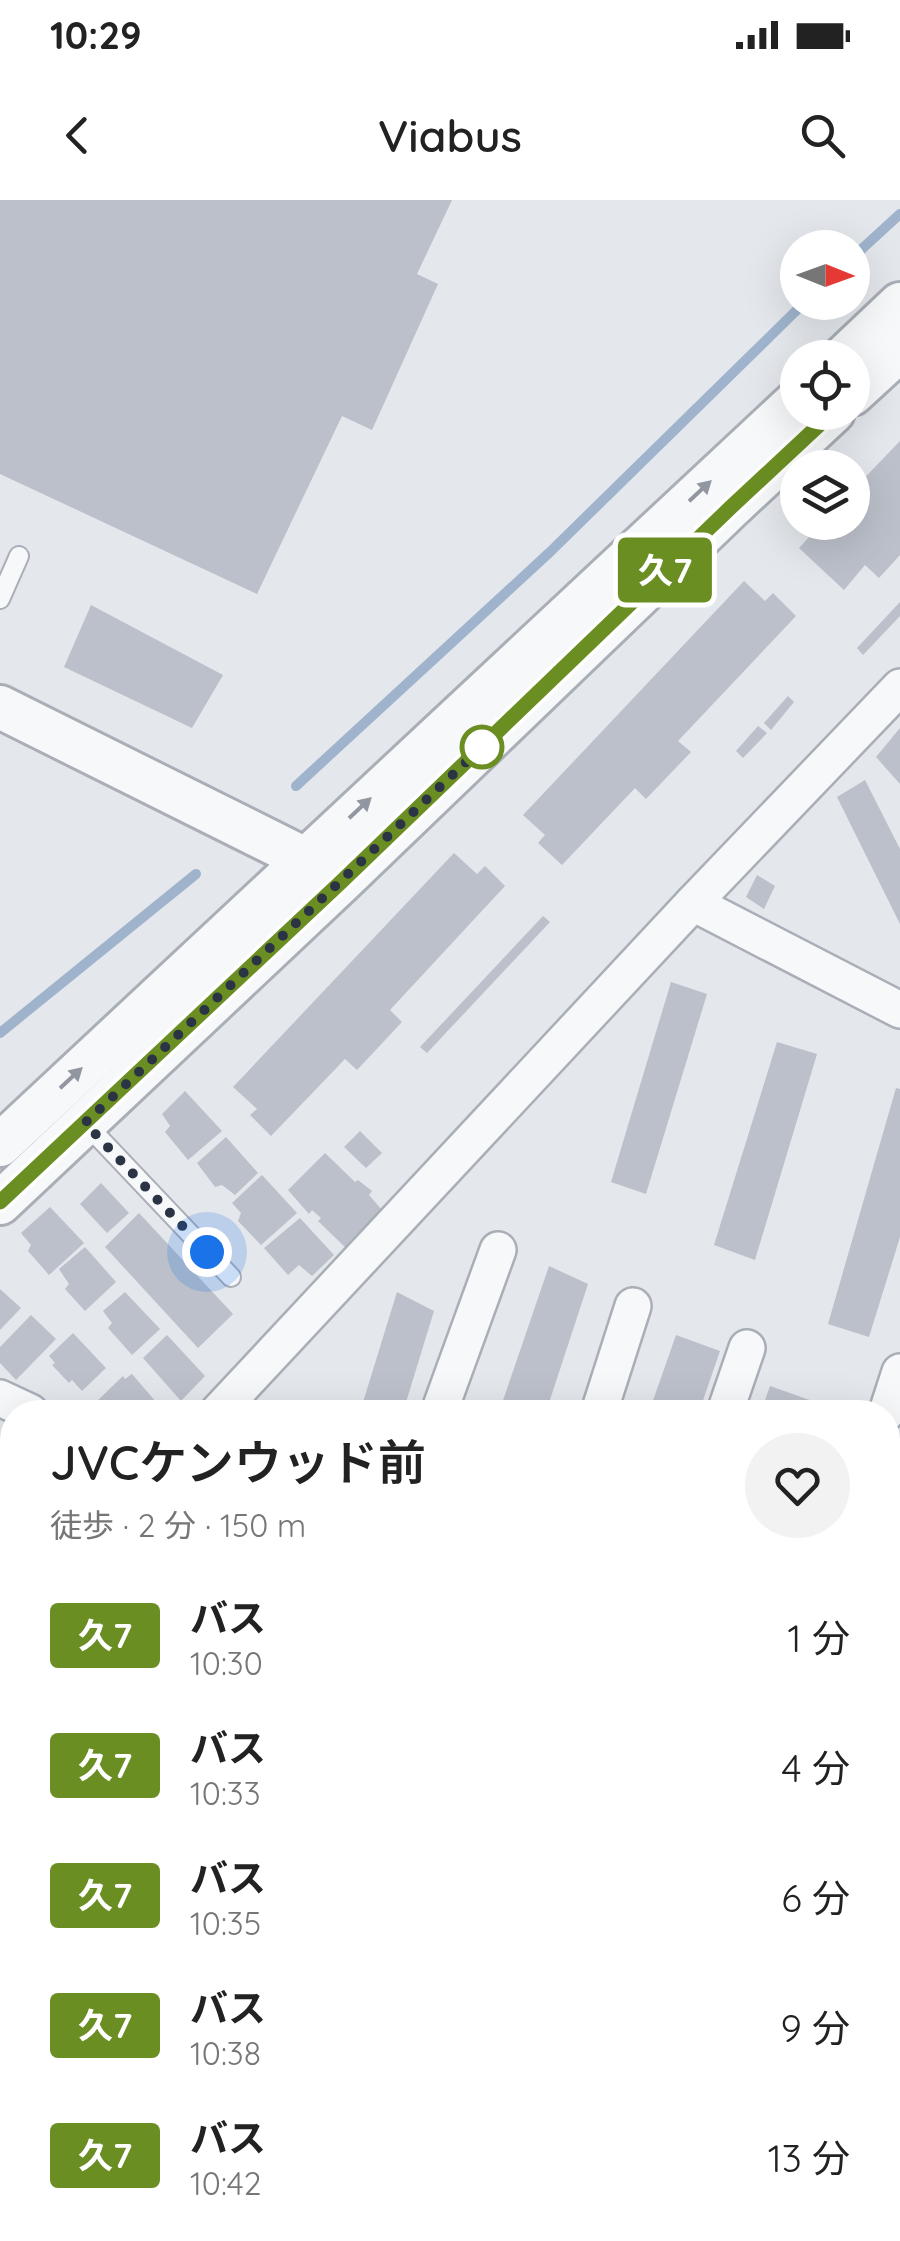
<!DOCTYPE html>
<html lang="ja">
<meta charset="utf-8">
<style>
:root{--surface:#fff;--page:#f2f2f2;--text:#222;--muted:#767676}
body{margin:0;font-family:Quicksand,"Noto Sans JP",sans-serif;background:var(--page);color:var(--text);height:100vh;display:flex;flex-direction:column;font-size:38px;white-space:nowrap}
*{box-sizing:border-box;margin:0}
p{font-size:32px;color:var(--muted)}
.icon{flex:none;width:55px;height:55px;fill:none;stroke:currentColor;stroke-width:2;stroke-linecap:round;stroke-linejoin:round}
.map{position:relative;flex:1;overflow:hidden}
.side{position:absolute;left:0px;top:1200px;width:900px;height:842px;display:flex;flex-direction:column;background:var(--surface);border-radius:40px 40px 0 0;box-shadow:0 10px 40px #0002}
.side>*{flex:none}
.badge{padding:0 20px;border-radius:8px;font-size:35px;line-height:65px}
.needle{width:65px;rotate:91deg}
.controls{position:absolute;left:780px;top:30px;display:grid;gap:20px}
.controls a{display:grid;place-items:center;width:90px;height:90px;border-radius:50%;background:var(--surface);box-shadow:0 10px 40px #0002;font-size:50px}
.you{position:absolute;width:50px;height:50px;margin:-25px;border:8px solid #fff;border-radius:50%;background:#1a73e8;box-shadow:0 0 0 15px #1a73e833}
.map>.badge{position:absolute;translate:-50% -50%;box-shadow:0 0 0 5px #fff}
.round{display:grid;place-items:center;flex:none;width:105px;height:105px;border-radius:52px;background:var(--page)}
.summary{display:flex;align-items:center;justify-content:space-between;height:170px;padding:0 50px}
h1{font-size:48px;font-weight:600;line-height:75px}
ul{padding:0;list-style:none}
li{display:flex;align-items:center;gap:30px;height:130px;padding:0 50px}
li div{flex:1}
li b{display:block;font-size:38px}
li em{font-style:normal}
li .badge{min-width:110px;font-weight:700;text-align:center}
.status{display:flex;justify-content:space-between;align-items:center;height:70px;padding:0 50px;background:var(--surface);direction:ltr}
.status svg{height:28px;fill:currentColor}
header{display:flex;justify-content:space-between;align-items:center;height:130px;padding:0 50px;background:var(--surface);font-size:45px;font-weight:600}
.map>svg:first-child{display:block}
.green{fill:#c9d6c5}
.lines{fill:none;stroke-linecap:round;stroke-linejoin:round}
.stream{stroke:#9fb4cc;stroke-width:10}
.building{fill:#bbc0ca}
.service-casing{stroke:#a9aeb7;stroke-width:22}
.minor-casing{stroke:#a9aeb7;stroke-width:40}
.tertiary-casing{stroke:#a9aeb7;stroke-width:48}
.service{stroke:#f7f8fa;stroke-width:18}
.minor{stroke:#f7f8fa;stroke-width:35}
.tertiary{stroke:#f7f8fa;stroke-width:42}
.oneway{fill:#9196a0}
.line-casing{stroke:#fff;stroke-width:22}
.line{stroke:#6b8e23;stroke-width:15}
.walk{stroke:#2b3445;stroke-width:10;stroke-dasharray:0 18}
.stop-dot{fill:#fff;stroke:#6b8e23;stroke-width:5}
</style>
<div class="status"><b>10:29</b><svg viewBox="0 0 49 12"><path d="M0 12V9h3v3zM5 12V6h3v6zM10 12V3h3v9zM15 12V0h3v12zM26 1h20v11H26zM47 4h2v5h-2z"/></svg></div>
<header><svg class="icon" aria-label="back" viewBox="0 0 24 24"><path d="M15 5l-7 7 7 7"/></svg>Viabus<svg class="icon" aria-label="search" viewBox="0 0 24 24"><circle cx="10" cy="10" r="6"/><path d="M15 15l6 6"/></svg></header>
<div class="map">
<svg width="900" height="2041" viewBox="0 0 900 2041">
<rect width="100%" height="100%" fill="#e4e7ec"/>
<polygon class="green" points="900,1278 900,1590 888,1583 888,1317"/>
<g class="lines">
<g class="stream">
<polyline points="852,58 900,14"/>
<polyline points="296,586 550,352 805,102"/>
<polyline points="0,833 196,674"/>
</g>
</g>
<g class="building">
<polygon points="0,0 452,0 417,74 438,84 372,230 342,216 257,394 0,274"/>
<polygon points="900,241 900,355 879,378 865,365 844,390 799,348 823,322 852,322 852,291"/>
<polygon points="744,381 765,401 773,393 796,416 678,541 691,552 646,599 635,588 562,665 538,643 545,635 523,615"/>
<polygon points="900,402 900,416 863,455 857,448"/>
<polygon points="91,405 223,475 192,528 64,467"/>
<polygon points="788,496 794,502 771,530 764,523"/>
<polygon points="758,526 767,533 743,558 736,551"/>
<polygon points="900,528 900,584 876,557"/>
<polygon points="865,580 900,649 900,724 837,597"/>
<polygon points="454,653 477,674 485,666 505,686 390,810 402,822 357,870 345,859 271,936 250,915 257,909 233,887"/>
<polygon points="757,675 775,686 764,709 746,697"/>
<polygon points="543,716 550,722 427,853 420,847"/>
<polygon points="671,782 707,794 646,994 611,982"/>
<polygon points="777,842 817,854 755,1060 714,1045"/>
<polygon points="896,888 900,889 900,1037 869,1137 828,1124"/>
<polygon points="185,891 222,931 188,960 165,932 170,926 162,914"/>
<polygon points="360,931 382,953 366,968 344,947"/>
<polygon points="226,937 258,973 235,995 222,985 215,987 197,963"/>
<polygon points="325,953 355,982 358,980 372,991 369,995 382,1010 346,1048 318,1021 321,1018 312,1010 309,1014 288,990"/>
<polygon points="262,975 297,1013 261,1045 238,1021 241,1013 232,1003"/>
<polygon points="101,983 129,1013 107,1033 80,1004"/>
<polygon points="50,1007 84,1043 49,1075 28,1051 31,1045 21,1033"/>
<polygon points="139,1013 233,1114 198,1148 105,1047"/>
<polygon points="300,1018 334,1055 312,1076 299,1065 288,1075 264,1048"/>
<polygon points="85,1047 116,1082 85,1111 65,1089 69,1084 59,1069"/>
<polygon points="549,1066 588,1084 546,1212 499,1212"/>
<polygon points="0,1089 21,1108 0,1130"/>
<polygon points="125,1092 160,1129 132,1155 108,1128 112,1123 103,1111"/>
<polygon points="397,1092 434,1111 403,1212 360,1212"/>
<polygon points="31,1115 56,1139 16,1180 0,1163 0,1147"/>
<polygon points="73,1133 106,1168 82,1191 72,1180 69,1183 52,1165 55,1163 49,1156"/>
<polygon points="167,1135 205,1176 181,1201 143,1158"/>
<polygon points="676,1135 720,1151 699,1212 649,1212"/>
<polygon points="132,1174 156,1202 151,1206 156,1212 103,1212 95,1203 123,1176 125,1179"/>
<polygon points="770,1186 821,1204 818,1212 761,1212"/>
<polygon points="12,1261 12,1337 0,1331 0,1288"/>
<polygon points="0,1343 12,1349 12,1383 3,1398 0,1397"/>
<polygon points="0,1571 12,1579 12,1650 0,1643"/>
<polygon points="0,1655 12,1663 12,1673 3,1689 0,1687"/>
<polygon points="900,1698 900,1723 889,1716"/>
<polygon points="12,1702 12,1801 0,1794 0,1722"/>
<polygon points="888,1770 900,1777 900,1804 888,1823"/>
<polygon points="900,1889 900,1945 888,1939 888,1915"/>
<polygon points="12,1891 12,1938 7,1948 0,1945 0,1914"/>
<polygon points="0,1967 12,1973 12,2017 0,2011"/>
<polygon points="894,2017 900,2021 900,2041 883,2041"/>
<polygon points="0,2022 12,2030 19,2032 16,2041 0,2041"/>
<polygon points="61,2030 126,2030 129,2032 124,2041 79,2041"/>
<polygon points="179,2030 220,2030 213,2041 173,2041"/>
<polygon points="349,2030 393,2030 385,2041 365,2041"/>
<polygon points="403,2030 462,2030 455,2041 396,2041"/>
<polygon points="544,2030 594,2030 587,2041 571,2041"/>
<polygon points="653,2030 669,2030 689,2041 648,2041"/>
<polygon points="727,2030 774,2030 785,2037 783,2041 721,2041"/>
<polygon points="828,2030 869,2030 862,2041 845,2041"/>
</g>
<g class="lines">
<defs>
<g id="service">
<polyline points="0,399 19,356"/>
<polyline points="85,923 231,1077"/>
</g>
<g id="minor">
<polyline points="693,703 900,810"/>
<polyline points="0,1198 30,1212"/>
<polyline points="218,1212 693,703 900,487"/>
<polyline points="439,1212 498,1050"/>
<polyline points="599,1212 633,1106"/>
<polyline points="725,1212 747,1148"/>
<polyline points="887,1212 900,1172"/>
<polyline points="0,1475 12,1482"/>
<polyline points="0,1532 12,1512"/>
<polyline points="888,1623 900,1629"/>
<polyline points="0,1837 12,1845"/>
<polyline points="888,1993 900,2001"/>
<polyline points="286,2030 302,2041"/>
<polyline points="153,2041 158,2030"/>
<polyline points="623,2041 630,2030"/>
<polyline points="797,2041 804,2030"/>
</g>
<g id="tertiary">
<polyline points="843,158 900,104"/>
<polyline points="852,194 900,150"/>
<polyline points="0,507 305,659 325,672"/>
<polyline points="0,945 798,200"/>
<polyline points="0,1003 341,682 730,308 833,212"/>
</g>
</defs>
<use href="#service" class="service-casing"/>
<use href="#minor" class="minor-casing"/>
<use href="#tertiary" class="tertiary-casing"/>
<use href="#service" class="service"/>
<use href="#minor" class="minor"/>
<use href="#tertiary" class="tertiary"/>
</g>
<defs><path id="oneway-solid" d="M-6-.8H1V-3.2L6.5 0L1 3.2V.8H-6Z" transform="scale(2.5)"/></defs>
<g class="oneway">
<use href="#oneway-solid" transform="translate(700 291) rotate(-43)"/>
<use href="#oneway-solid" transform="translate(360 608) rotate(-43)"/>
<use href="#oneway-solid" transform="translate(71 878) rotate(-43)"/>
</g>
<g class="lines">
<defs>
<polyline id="line" points="0,1002 341,682 730,308 833,212"/>
</defs>
<use href="#line" class="line-casing"/>
<use href="#line" class="line"/>
<polyline class="walk" points="207,1052 85,923 482,547"/>
</g>
<circle class="stop-dot" cx="482" cy="547" r="20"/>
</svg>
<div class="controls">
<a><svg class="needle" viewBox="-14 -14 28 28"><path d="M0-13l5 13h-10z" fill="#e53935"/><path d="M0 13l5-13h-10z" fill="#767676"/></svg></a>
<a><svg class="icon" aria-label="locate" viewBox="0 0 24 24"><circle cx="12" cy="12" r="6"/><path d="M12 2v4M12 18v4M2 12h4M18 12h4"/></svg></a>
<a><svg class="icon" aria-label="layers" viewBox="0 0 24 24"><path d="M12 4l9 5-9 5-9-5zM3 14l9 5 9-5"/></svg></a>
</div>
<div class="you" style="left:207px;top:1052px"></div>
<b class="badge" style="left:665px;top:370px;background:#6b8e23;color:#fff">久7</b>
<section class="side">
<div class="summary"><div><h1>JVCケンウッド前</h1><p>徒歩 · 2 分 · 150 m</p></div><a class="round"><svg class="icon" aria-label="heart" viewBox="0 0 24 24"><path d="M12 20l-8-8c-3-5 5-10 8-4 3-6 11-1 8 4z"/></svg></a></div>
<ul>
<li><span class="badge" style="background:#6b8e23;color:#fff">久7</span><div><b>バス</b><p>10:30</p></div><em>1 分</em></li>
<li><span class="badge" style="background:#6b8e23;color:#fff">久7</span><div><b>バス</b><p>10:33</p></div><em>4 分</em></li>
<li><span class="badge" style="background:#6b8e23;color:#fff">久7</span><div><b>バス</b><p>10:35</p></div><em>6 分</em></li>
<li><span class="badge" style="background:#6b8e23;color:#fff">久7</span><div><b>バス</b><p>10:38</p></div><em>9 分</em></li>
<li><span class="badge" style="background:#6b8e23;color:#fff">久7</span><div><b>バス</b><p>10:42</p></div><em>13 分</em></li>
</ul>
</section>
</div>
